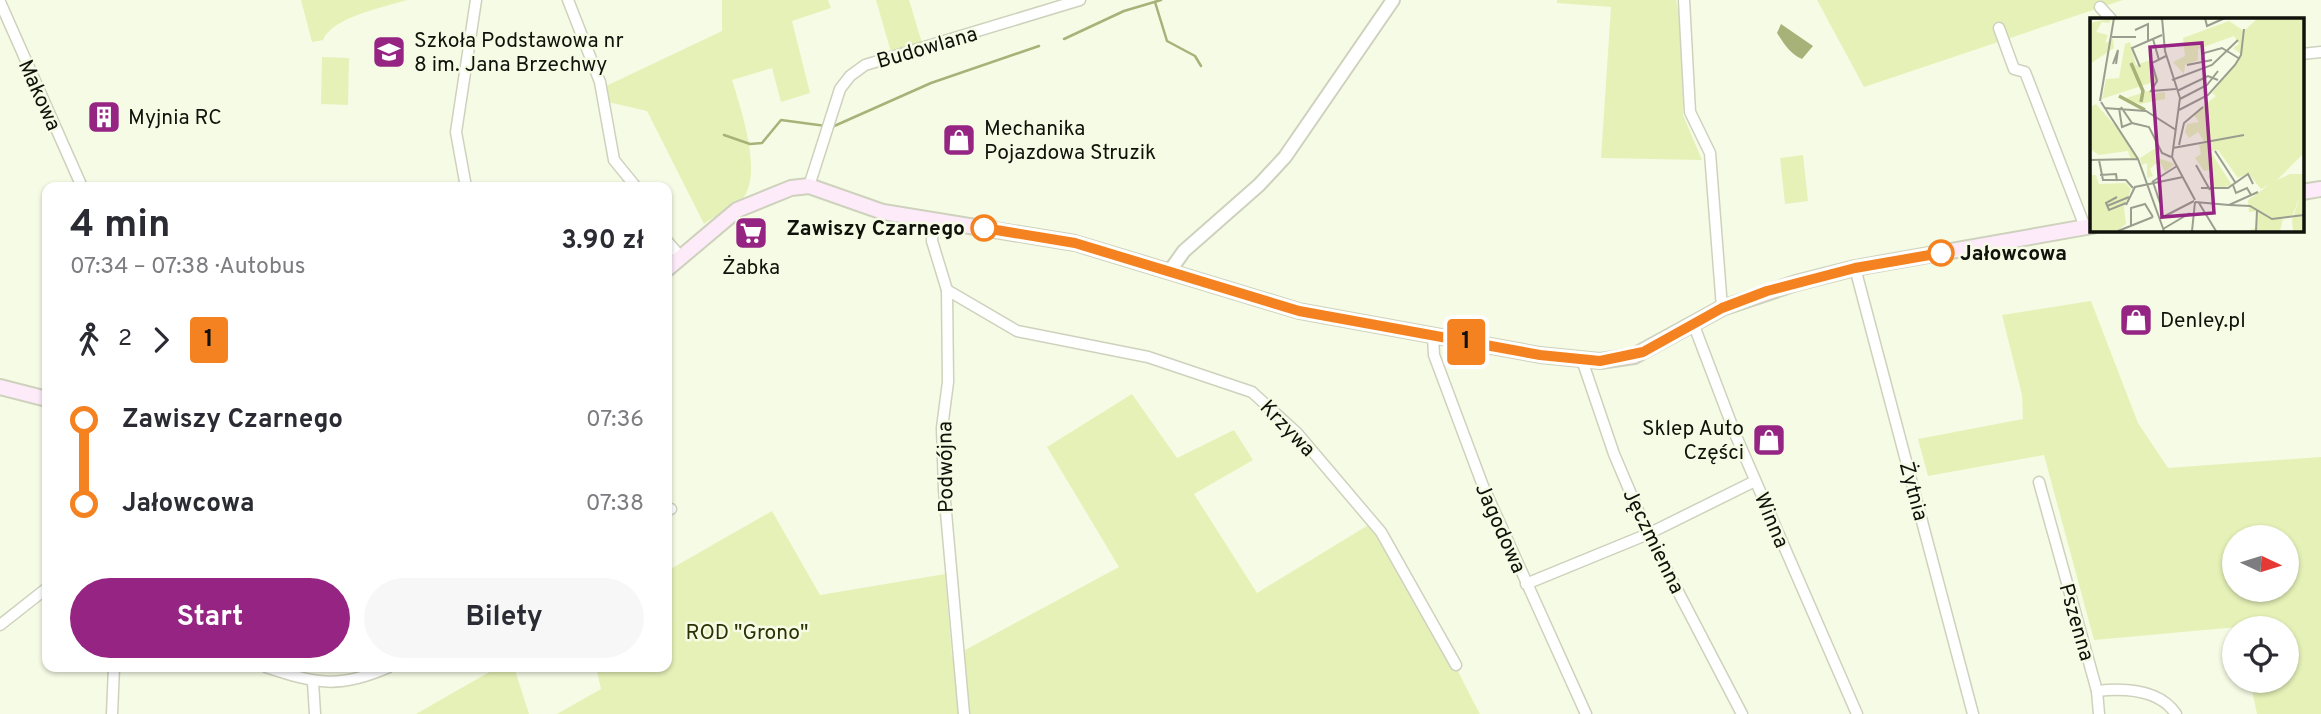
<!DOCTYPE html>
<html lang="pl">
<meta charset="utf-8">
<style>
:root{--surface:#fff;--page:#f7f7f7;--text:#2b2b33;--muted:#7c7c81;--accent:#952483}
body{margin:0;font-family:Overpass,sans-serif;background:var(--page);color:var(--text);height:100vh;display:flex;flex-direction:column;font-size:26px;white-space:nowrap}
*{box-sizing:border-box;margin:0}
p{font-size:23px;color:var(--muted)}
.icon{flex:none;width:38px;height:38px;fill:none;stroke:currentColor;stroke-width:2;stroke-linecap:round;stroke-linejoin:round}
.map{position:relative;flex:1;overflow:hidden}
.panel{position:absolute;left:42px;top:182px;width:630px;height:490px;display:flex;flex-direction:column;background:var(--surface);border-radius:14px;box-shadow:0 2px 5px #0004}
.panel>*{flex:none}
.badge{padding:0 14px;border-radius:5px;font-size:24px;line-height:46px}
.needle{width:46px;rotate:94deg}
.buttons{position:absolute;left:2222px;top:525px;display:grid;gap:14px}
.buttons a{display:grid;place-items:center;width:77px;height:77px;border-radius:50%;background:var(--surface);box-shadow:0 2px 5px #0004;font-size:35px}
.map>.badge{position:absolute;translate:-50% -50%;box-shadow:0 0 0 4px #fff}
.legs{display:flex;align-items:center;gap:10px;height:77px;padding:0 28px;font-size:23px}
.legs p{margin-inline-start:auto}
.head{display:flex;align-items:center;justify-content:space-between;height:119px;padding:0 28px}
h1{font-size:38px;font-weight:700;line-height:52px}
.action{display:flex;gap:14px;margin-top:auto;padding:14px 28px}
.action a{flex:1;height:80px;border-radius:42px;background:var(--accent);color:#fff;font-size:28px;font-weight:700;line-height:80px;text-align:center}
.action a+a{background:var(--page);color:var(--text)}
ul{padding:0 28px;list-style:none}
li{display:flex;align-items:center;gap:24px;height:84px;font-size:26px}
li i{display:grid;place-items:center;width:10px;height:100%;margin:0 9px;background:currentColor}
li i::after{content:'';width:18px;height:18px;margin:-9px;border:5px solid;border-radius:50%;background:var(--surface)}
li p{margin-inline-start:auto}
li:first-child i{background:linear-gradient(#0000 50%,currentColor 0)}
li:last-child i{background:linear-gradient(currentColor 50%,#0000 0)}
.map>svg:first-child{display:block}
.green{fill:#e6f1b8;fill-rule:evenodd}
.water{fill:#a7b278}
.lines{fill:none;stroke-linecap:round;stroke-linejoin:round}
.stream{stroke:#a7b278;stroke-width:2.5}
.minor-casing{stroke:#ced2bd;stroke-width:13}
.tertiary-casing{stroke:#ced2bd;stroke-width:16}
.secondary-casing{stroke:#ced2bd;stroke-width:18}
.minor{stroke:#fff;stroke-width:10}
.tertiary{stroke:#fff;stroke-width:12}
.secondary{stroke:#feebfa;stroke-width:14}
.line-1-casing{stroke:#fff;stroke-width:16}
.line-1{stroke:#f58220;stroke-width:10}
.stop-1-dot{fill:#fff;stroke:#f58220;stroke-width:3.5}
.labels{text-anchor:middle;stroke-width:5;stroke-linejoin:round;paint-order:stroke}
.poi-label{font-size:21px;fill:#11120b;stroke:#f6fbe5;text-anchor:start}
.street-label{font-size:21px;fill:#11120b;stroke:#f6fbe5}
.stop-label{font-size:21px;font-weight:bold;fill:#11120b;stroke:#f6fbe5;text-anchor:end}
.park-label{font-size:21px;fill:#2b3102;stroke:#f6fbe5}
.inset-river{fill:none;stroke:#a7b278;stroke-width:3.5}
.inset-road{fill:none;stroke:#9a9e8e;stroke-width:2}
.view{fill:#952483;fill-opacity:0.15;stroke:#952483;stroke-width:3.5}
.inset-edge{fill:none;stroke:#11120b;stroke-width:3.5}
</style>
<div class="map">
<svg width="2321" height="714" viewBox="0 0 2321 714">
<rect width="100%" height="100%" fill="#f6fbe5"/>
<g class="green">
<path d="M301 0H407C385 7 332 17 323 40L312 42Z"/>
<path d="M722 0H828L831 8 792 21 810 93 781 102 772 68 732 80C741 109 762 171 744 197 740 204 713 217 704 224L647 111 608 102 606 86 722 31Z"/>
<polygon points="876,0 909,0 922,43 891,52"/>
<polygon points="1557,0 1676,0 1682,30 1683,115 1702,160 1601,158 1611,7 1557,3"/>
<polygon points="1817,0 2123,0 1864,87"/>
<polygon points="322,57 349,58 348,105 321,104"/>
<polygon points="1803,155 1808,201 1785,204 1780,158"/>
<path d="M2091 301 2138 423 2168 468 2321 457V714H2257L2250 681H2287V628L2238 627 2094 640 2044 455 1928 476 1918 439 2023 419 2022 395 2002 315ZM2235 537H2287V590H2235Z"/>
<path d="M1132 394 1177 458 1234 430 1253 460 1194 494 1257 593 1370 524C1416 581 1446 649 1480 714H557L601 689 596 667H667V571L772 511 820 595 945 574 952 657 1119 567 1047 447Z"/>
<polygon points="498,667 514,667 529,714 416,714"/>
</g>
<path class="water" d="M1781 24 1813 46 1802 59C1790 54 1784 44 1777 33Z"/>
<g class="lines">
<g class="stream">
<polyline points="1155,2 1167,41 1195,56 1201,66"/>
<polyline points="1064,39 1124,11 1161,0"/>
<polyline points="832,127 931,83 1039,46"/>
<polyline points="724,135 750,144 762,143 781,120 826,126"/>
</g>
<defs>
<g id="minor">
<polyline points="568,0 600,82 614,160 636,187"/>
<polyline points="1684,0 1690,112 1710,153 1722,308"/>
<polyline points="0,2 82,187"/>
<polyline points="2100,7 2111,19"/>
<polyline points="1999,28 2014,69 2025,72 2085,227"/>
<polyline points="2302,54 2321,52"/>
<polyline points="809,186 840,89 850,76 865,65 1080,0"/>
<polyline points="466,187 456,132 476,0"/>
<polyline points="933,221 932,241 947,290 948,382 942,428 944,490 964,714"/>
<polyline points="667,241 681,257"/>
<polyline points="1855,268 1973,714"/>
<polyline points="947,290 1017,331 1148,357 1252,392 1297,433 1381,532 1456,665"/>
<polyline points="1693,323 1736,436 1857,714"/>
<polyline points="1433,336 1434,355 1483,486 1586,714"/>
<polyline points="1582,360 1614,454 1648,534 1742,714"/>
<polyline points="2039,482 2097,691 2099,714"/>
<polyline points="667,510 671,509"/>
<polyline points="1526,584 1648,534 1755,481"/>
<polyline points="0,625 47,588"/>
<path d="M266 667C317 684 339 689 389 667"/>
<polyline points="313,682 315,714"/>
<path d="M2097 691C2124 688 2159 689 2176 714"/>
<polyline points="112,714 114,667"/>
</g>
<polyline id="tertiary" points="1169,272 1184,251 1259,185 1285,157 1393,0"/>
<g id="secondary">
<polyline points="2302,192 2321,189"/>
<polyline points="667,269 737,210 791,188 809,186 883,212 1075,243 1299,311 1540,355 1600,361 1634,356 1722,308 1796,283 1855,268 2092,226"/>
<polyline points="0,387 47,399"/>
</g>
</defs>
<use href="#minor" class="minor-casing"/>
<use href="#tertiary" class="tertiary-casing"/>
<use href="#secondary" class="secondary-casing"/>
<use href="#minor" class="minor"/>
<use href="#tertiary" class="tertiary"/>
<use href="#secondary" class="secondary"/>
</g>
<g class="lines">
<defs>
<polyline id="line-1" points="984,228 1075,243 1299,311 1540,355 1600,361 1643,352 1722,308 1767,291 1855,268 1941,253"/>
</defs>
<use href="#line-1" class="line-1-casing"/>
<use href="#line-1" class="line-1"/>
</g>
<defs>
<symbol id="school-square" viewBox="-11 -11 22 22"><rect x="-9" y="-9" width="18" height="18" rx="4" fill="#952483" stroke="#f6fbe5"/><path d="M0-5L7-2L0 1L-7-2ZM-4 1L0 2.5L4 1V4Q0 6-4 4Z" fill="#fff"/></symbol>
<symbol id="building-square" viewBox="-11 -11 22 22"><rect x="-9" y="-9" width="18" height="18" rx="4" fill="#952483" stroke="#f6fbe5"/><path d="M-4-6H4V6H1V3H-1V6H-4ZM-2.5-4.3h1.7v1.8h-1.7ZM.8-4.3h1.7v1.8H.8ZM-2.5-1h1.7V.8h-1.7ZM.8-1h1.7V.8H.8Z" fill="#fff"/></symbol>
<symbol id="shop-square" viewBox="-11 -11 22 22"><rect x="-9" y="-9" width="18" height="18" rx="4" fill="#952483" stroke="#f6fbe5"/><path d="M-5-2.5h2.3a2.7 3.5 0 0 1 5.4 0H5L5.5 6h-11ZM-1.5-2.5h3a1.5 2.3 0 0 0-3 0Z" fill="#fff"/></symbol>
<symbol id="supermarket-square" viewBox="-11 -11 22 22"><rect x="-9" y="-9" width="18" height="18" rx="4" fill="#952483" stroke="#f6fbe5"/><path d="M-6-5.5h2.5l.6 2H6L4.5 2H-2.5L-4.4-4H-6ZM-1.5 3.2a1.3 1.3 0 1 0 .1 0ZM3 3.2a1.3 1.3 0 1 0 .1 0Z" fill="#fff"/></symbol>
</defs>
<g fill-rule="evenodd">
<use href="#school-square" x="370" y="33" width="38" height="38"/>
<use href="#building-square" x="85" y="98" width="38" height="38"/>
<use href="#shop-square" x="940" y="121" width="38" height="38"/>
<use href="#supermarket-square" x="732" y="214" width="38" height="38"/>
<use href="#shop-square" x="2117" y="301" width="38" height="38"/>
<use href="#shop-square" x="1750" y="421" width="38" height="38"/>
</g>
<g class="stop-1-dot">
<circle cx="984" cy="228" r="12"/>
<circle cx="1941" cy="253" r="12"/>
</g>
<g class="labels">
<g class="poi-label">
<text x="414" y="47">Szkoła Podstawowa nr<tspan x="414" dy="24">8 im. Jana Brzechwy</tspan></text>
<text x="128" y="124">Myjnia RC</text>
<text x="984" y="135">Mechanika<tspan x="984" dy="24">Pojazdowa Struzik</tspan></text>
<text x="751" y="274" text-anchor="middle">Żabka</text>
<text x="2160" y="327">Denley.pl</text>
<text x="1744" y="435" text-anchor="end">Sklep Auto<tspan x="1744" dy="24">Części</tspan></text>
</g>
<g class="street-label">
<text transform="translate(927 47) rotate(-16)" y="7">Budowlana</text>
<text transform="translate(40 95) rotate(66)" y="7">Makowa</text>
<text transform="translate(1288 428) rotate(46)" y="7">Krzywa</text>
<text transform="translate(945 467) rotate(-91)" y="7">Podwójna</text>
<text transform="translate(1914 491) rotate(75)" y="7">Żytnia</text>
<text transform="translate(1772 520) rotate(67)" y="7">Winna</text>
<text transform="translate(1501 528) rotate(66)" y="7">Jagodowa</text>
<text transform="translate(1654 541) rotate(64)" y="7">Jęczmienna</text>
<text transform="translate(2077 622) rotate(74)" y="7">Pszenna</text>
</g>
<g class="stop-label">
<text x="965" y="235">Zawiszy Czarnego</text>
<text x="1960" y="260" text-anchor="start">Jałowcowa</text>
</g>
<g class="park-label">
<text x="747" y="639">ROD "Grono"</text>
</g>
</g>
<g transform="translate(2090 18)">
<rect width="214" height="214" fill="#f6fbe5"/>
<path d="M22 0 19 5 12 4 6 14 18 17 15 25 23 21 24 30 0 46V5ZM168 0H213V136L187 162 200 156H213V213H203L202 202 210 179 202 198 193 201 190 213H157L166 210 167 193 159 194 158 182 179 167 171 171 158 155 148 160 128 132 120 133 142 167 126 171 118 158 122 156 120 152 114 153 105 140 111 136 109 127 115 125 108 114 99 120 95 114 97 106 109 104 103 96 126 78 122 75 152 37 143 30 149 26 144 18 108 31V42L95 47 94 56 83 44 95 38 93 20 139 3 154 13ZM40 24 46 47 60 42 69 62 12 81 16 61 29 60 35 26ZM61 72 62 76 75 74V81L50 86 33 81ZM6 86 29 112 47 140 41 142 38 133 9 137 0 131V89ZM64 131 71 133 65 139 85 146 75 154 71 146H65L60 151 63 158 57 160V145L52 147 50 140ZM0 157H6L9 166 36 165 41 171 34 189 36 206 27 213H0Z" fill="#e6f1b8"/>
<path class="inset-river" d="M41 45 53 73 51 84M29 78 55 92"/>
<path class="inset-road" d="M72 0 75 33 90 80 82 139 105 182M115 0 117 8 135 0M45 12 58 6V23M22 19H46M63 21 69 42M76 38 62 45 67 63 61 73 86 71M112 42 114 35 132 30 150 41M23 46 28 32 26 46M97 47 122 42M50 49 42 30 72 17M82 62 122 47 148 22M87 73 118 58 128 62M90 81 117 67 128 53M10 83 24 0M11 84 48 141 74 213M31 89 42 105 59 109 72 135 81 139M14 90 56 93 86 112M29 90 32 109 42 105M89 92 118 77 145 47 151 37 154 11M89 127 94 105 113 89M83 130 154 117M125 133 145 164M0 142 48 141M9 142 13 162H36L43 170M106 147 120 172M10 157 26 156 27 163M62 164 87 148M63 164 70 185M143 167 146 175 157 170 161 177M111 170H138L158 156 163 166M27 179 16 185 19 192 36 185M105 184 139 187 168 174M109 185 126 213M36 187 45 169 93 159M139 187 160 188 182 201 214 197M17 188 39 179M69 201 104 183M41 208V190L55 186 63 199M73 211 100 195M28 213 63 199M102 213 105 184M166 213 167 192"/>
<path class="view" d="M112 25 124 195 72 199 60 29Z"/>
<rect width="214" height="214" class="inset-edge"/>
</g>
</svg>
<div class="buttons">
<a><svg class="needle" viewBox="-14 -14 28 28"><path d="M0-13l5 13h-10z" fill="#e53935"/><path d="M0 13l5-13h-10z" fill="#7c7c81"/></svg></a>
<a><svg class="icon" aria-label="locate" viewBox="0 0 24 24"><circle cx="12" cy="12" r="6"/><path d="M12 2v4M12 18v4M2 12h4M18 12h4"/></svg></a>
</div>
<b class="badge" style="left:1466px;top:342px;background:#f58220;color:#111">1</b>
<section class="panel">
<div class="head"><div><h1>4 min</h1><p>07:34 – 07:38 · Autobus</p></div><b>3.90 zł</b></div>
<div class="legs"><svg class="icon" aria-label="walk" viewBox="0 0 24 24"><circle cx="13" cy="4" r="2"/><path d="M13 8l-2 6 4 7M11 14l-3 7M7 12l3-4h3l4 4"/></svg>2<svg class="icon" aria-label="forward" viewBox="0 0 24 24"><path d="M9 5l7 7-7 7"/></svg><b class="badge" style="background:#f58220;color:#111">1</b></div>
<ul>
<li><i style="color:#f58220"></i><b>Zawiszy Czarnego</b><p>07:36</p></li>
<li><i style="color:#f58220"></i><b>Jałowcowa</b><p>07:38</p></li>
</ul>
<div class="action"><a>Start</a><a>Bilety</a></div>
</section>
</div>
